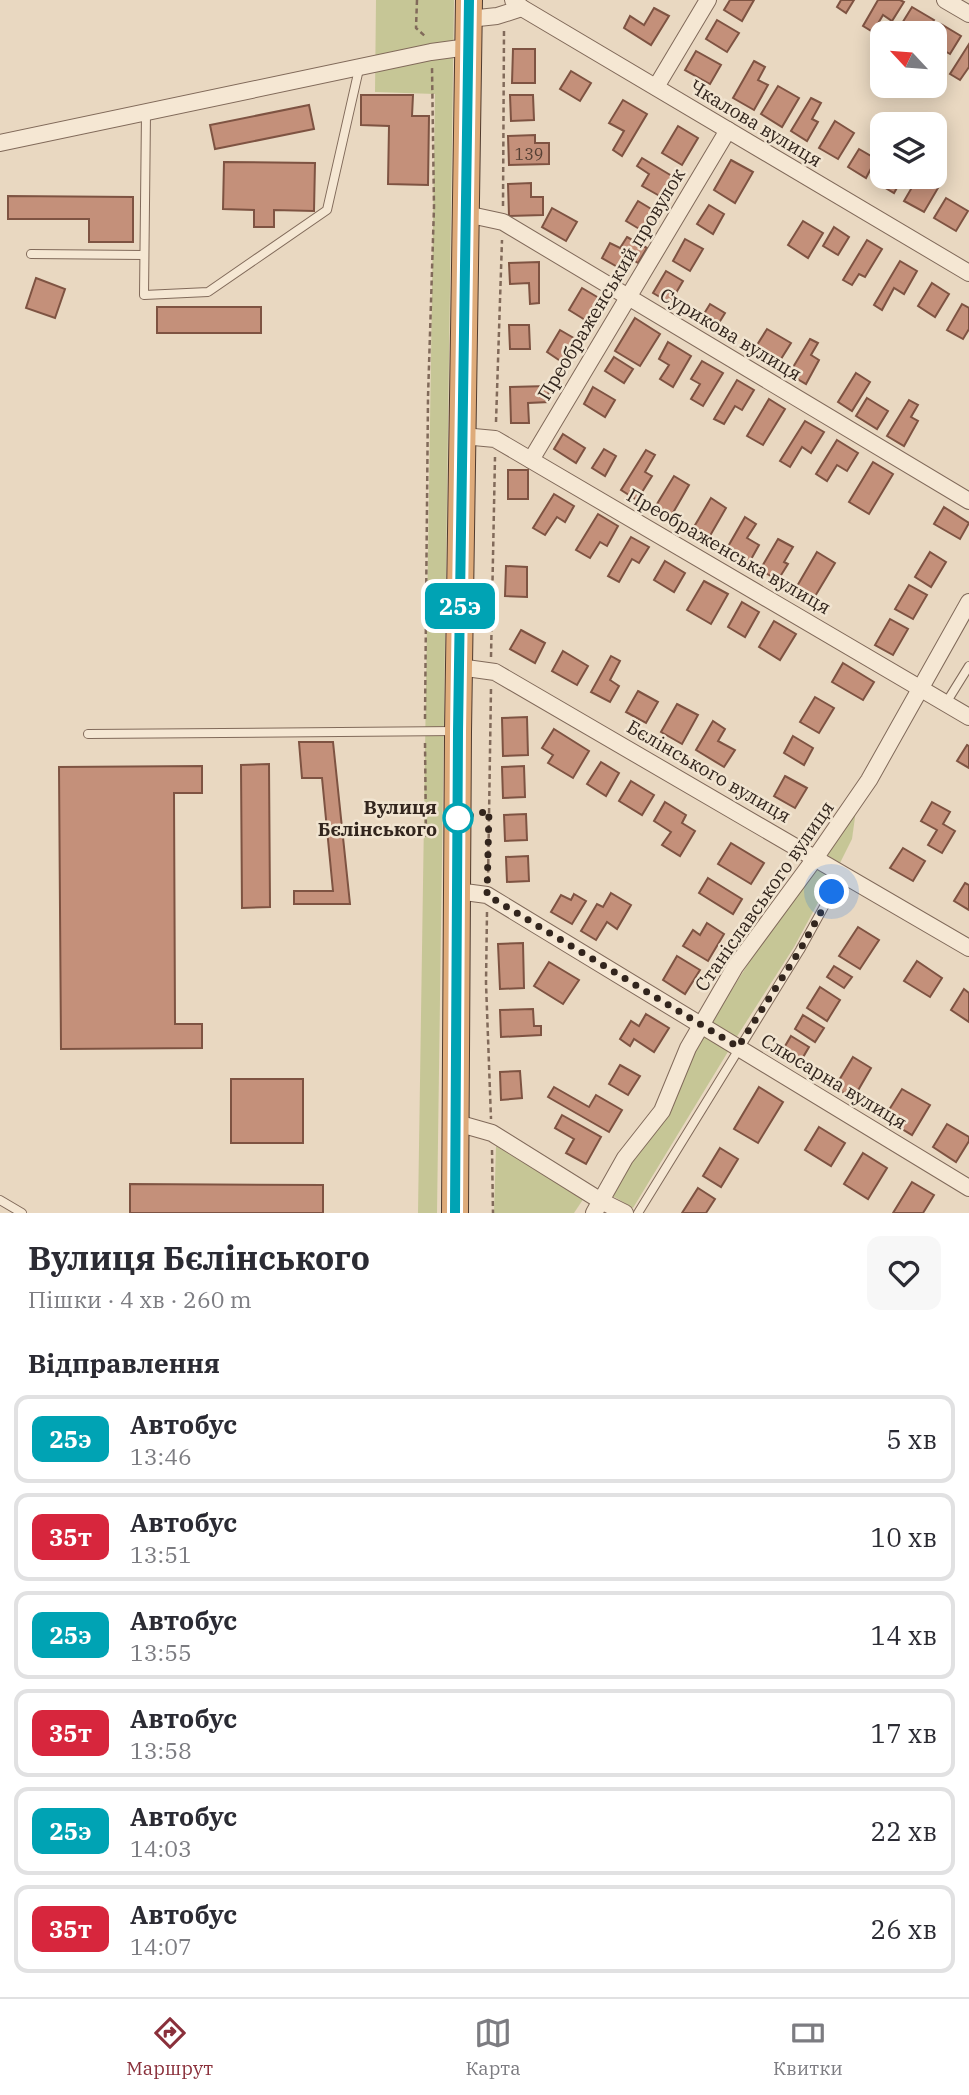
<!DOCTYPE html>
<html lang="uk">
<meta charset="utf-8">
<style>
:root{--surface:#fff;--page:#f7f7f7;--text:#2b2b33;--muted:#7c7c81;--line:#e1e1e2;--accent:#8a303b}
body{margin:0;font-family:"IBM Plex Serif",serif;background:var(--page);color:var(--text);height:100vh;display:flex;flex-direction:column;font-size:26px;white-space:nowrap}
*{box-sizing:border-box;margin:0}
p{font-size:23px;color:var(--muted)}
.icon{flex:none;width:38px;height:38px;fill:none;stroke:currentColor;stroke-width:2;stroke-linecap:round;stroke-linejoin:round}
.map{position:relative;height:1213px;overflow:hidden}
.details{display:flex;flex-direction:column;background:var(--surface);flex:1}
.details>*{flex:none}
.badge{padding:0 14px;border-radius:10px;font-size:24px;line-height:46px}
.needle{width:46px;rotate:296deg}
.buttons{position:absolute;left:870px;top:21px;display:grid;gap:14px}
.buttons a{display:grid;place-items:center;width:77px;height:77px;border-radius:14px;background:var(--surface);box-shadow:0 4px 18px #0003;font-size:35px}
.you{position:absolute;width:35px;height:35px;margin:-18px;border:5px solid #fff;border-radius:50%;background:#1a73e8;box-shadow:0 0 0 10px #1a73e833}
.map>.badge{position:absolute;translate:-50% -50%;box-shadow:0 0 0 4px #fff}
h2{padding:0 28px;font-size:26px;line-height:63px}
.round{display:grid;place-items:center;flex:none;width:74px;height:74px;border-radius:14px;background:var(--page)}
.overview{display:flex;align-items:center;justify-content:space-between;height:119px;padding:0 28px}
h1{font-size:33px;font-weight:800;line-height:52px}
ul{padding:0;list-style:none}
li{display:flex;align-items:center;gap:21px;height:88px;margin:0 14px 10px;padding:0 14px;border:4px solid var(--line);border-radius:14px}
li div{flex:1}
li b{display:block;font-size:26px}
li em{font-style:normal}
li .badge{min-width:77px;font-weight:700;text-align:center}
.dock{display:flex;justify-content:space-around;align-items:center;height:98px;border-top:2px solid var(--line);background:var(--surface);font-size:19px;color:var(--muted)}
.dock a{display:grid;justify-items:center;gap:4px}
.dock .active{color:var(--accent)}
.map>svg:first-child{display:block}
.green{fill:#c6c696}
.building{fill:#c4907a;stroke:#7e5342;stroke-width:2}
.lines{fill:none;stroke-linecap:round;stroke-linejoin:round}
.service-casing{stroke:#816a5a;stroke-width:10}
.minor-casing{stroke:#816a5a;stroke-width:18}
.trunk-casing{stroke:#4f3a2e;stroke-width:28}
.path{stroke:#816a5a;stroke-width:2.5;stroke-dasharray:5 3.5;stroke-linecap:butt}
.service{stroke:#f5e7d3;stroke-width:8}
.minor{stroke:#f5e7d3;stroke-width:16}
.trunk{stroke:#deab7a;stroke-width:26}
.line-casing{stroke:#fff;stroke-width:16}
.line{stroke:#00a3b4;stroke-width:10}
.walk{stroke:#32251d;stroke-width:7;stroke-dasharray:0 12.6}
.stop-dot{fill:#fff;stroke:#00a3b4;stroke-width:3.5}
.labels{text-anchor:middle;stroke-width:5;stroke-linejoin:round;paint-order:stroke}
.number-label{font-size:16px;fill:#564034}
.street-label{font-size:19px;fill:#32251d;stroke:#f1e4d0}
.stop-label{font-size:19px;font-weight:bold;fill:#32251d;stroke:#f1e4d0;text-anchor:end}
</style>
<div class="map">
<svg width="969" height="1213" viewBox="0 0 969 1213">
<rect width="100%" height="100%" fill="#e9d8c1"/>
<g class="green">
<polygon points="376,0 454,0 437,1213 418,1213 435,94 375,92"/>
<polygon points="860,781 852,839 840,863 819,850"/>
<polygon points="812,862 833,875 794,947 736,1038 711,1023"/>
<polygon points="704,1035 729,1050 633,1208 606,1192"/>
<polygon points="496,1146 584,1198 574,1213 494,1213"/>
</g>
<g class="building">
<polygon points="730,0 754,0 742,21 724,10"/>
<polygon points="841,0 854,0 846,13 837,7"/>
<polygon points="878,0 900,0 904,2 892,21 883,15 873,32 863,26"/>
<polygon points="912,7 934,20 926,33 913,31 896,33"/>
<polygon points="654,8 669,16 651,45 624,28 630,16 644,25"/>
<polygon points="717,20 739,33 727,52 706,39"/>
<polygon points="941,24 961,36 950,54 943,50 934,63 934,34"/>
<polygon points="969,44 969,67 960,80 950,74"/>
<polygon points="513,49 535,49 535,83 512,83"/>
<polygon points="696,51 721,65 710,84 685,70"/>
<polygon points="754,61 765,67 758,80 768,85 754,110 733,98"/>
<polygon points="571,71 591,83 580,101 560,89"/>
<polygon points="778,86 799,98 782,127 761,114"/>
<polygon points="361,95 413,95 412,116 429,116 428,185 388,184 389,126 361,125"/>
<polygon points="510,95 533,95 534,120 511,121"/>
<polygon points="811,98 821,103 812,119 818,122 807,141 791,131"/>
<polygon points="623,100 647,114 622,156 613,150 624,131 609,123"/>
<polygon points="309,105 314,129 215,149 210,125"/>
<polygon points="835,121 854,133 838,159 819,148"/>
<polygon points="678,126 698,138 682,165 662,153"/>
<polygon points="535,135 535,143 549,143 549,164 509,165 508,136"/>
<polygon points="859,149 876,159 866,178 848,167"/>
<polygon points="642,158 677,179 665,199 642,186 649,174 637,166"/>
<polygon points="731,160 753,172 735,203 714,190"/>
<polygon points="224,162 315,163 314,211 274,210 274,227 254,227 254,210 223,209"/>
<polygon points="882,174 882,177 903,177 894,193 877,183"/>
<polygon points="918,177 938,188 924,212 904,201"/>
<polygon points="531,183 531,197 543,197 543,215 509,216 508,184"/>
<polygon points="8,196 133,197 133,242 89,242 89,219 8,219"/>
<polygon points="946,198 968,211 956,231 934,218"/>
<polygon points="638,201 658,213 646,233 626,221"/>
<polygon points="709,205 724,214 713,234 697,224"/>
<polygon points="552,208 577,222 566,241 542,227"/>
<polygon points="803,221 823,233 808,258 788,245"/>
<polygon points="834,227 849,237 838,255 823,246"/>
<polygon points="627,237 647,248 638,263 628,257 621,269 602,258 610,243 620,248"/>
<polygon points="685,239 703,249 690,271 673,261"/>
<polygon points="867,240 882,249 865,277 859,274 852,285 843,280"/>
<polygon points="900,261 917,271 904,294 894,288 882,310 874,305"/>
<polygon points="539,262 539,303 530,304 529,283 510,284 509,263"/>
<polygon points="666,271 683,281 670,303 653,293"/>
<polygon points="36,278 65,289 55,318 26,308"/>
<polygon points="932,283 949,294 935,317 918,306"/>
<polygon points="582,288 604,301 590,323 569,310"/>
<polygon points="710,304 725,313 714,331 699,322"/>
<polygon points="962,304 969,308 969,329 963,339 947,330"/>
<rect x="157" y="307" width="104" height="26"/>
<polygon points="635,318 660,334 640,366 615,351"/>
<polygon points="509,325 529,325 530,349 510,349"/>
<polygon points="767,329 791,343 776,367 752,353"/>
<polygon points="560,330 579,341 565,364 547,352"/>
<polygon points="810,339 818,343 811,355 819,360 806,384 789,374"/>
<polygon points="668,342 691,356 673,387 660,379 669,365 659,359"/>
<polygon points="614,357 633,369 624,383 605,371"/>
<polygon points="702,361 723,373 703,406 691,399 700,384 691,379"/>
<polygon points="856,373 870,382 852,411 838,402"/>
<polygon points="737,380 754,390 742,410 735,406 724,424 714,419"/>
<polygon points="548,386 549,402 528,403 529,423 511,423 510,387"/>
<polygon points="593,387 615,400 605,417 584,404"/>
<polygon points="867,398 888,411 877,429 856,416"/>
<polygon points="769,399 785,409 763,445 747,436"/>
<polygon points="909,400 918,405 911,417 918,421 904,446 887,436"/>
<polygon points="805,421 824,432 811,453 802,447 790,467 780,461"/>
<polygon points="563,434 585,448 576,463 554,449"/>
<polygon points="837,440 858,453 847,471 837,465 827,481 816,474"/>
<polygon points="604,449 616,456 605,476 592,468"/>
<polygon points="646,450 655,455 645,472 652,476 637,500 621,490"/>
<polygon points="873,462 893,474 869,514 849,502"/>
<rect x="508" y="470" width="20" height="29"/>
<polygon points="674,476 689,485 670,518 654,509"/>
<polygon points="554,494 574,506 565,522 557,517 545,535 533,528"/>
<polygon points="711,498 726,508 707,541 691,532"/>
<polygon points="944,507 969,523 960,539 934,524"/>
<polygon points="598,514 618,526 607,546 600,542 590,558 576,550"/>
<polygon points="745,517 756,524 747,538 759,545 749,563 726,550"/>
<polygon points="631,537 649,547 639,563 632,559 619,582 608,576"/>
<polygon points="778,539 793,547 784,562 788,564 778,580 760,570"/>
<polygon points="817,552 835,563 811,603 793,593"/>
<polygon points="930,552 946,562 931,587 915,577"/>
<polygon points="665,561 685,573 674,592 654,580"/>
<polygon points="506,566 527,567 527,597 505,596"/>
<polygon points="704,581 728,594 711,624 687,610"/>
<polygon points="909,585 927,595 913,619 895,609"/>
<polygon points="742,602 759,612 745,637 728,627"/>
<polygon points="890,619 908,629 893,655 875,645"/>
<polygon points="774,621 796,634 780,660 759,647"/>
<polygon points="521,630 545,643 535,663 510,649"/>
<polygon points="563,651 588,666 577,685 552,671"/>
<polygon points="611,656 620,661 610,680 619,686 610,702 591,692"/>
<polygon points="843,663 874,682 863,700 832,682"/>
<polygon points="638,691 658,702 646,723 626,712"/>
<polygon points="815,697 834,708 819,733 800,722"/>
<polygon points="677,704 698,715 682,744 661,732"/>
<polygon points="527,717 528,755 503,756 502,718"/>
<polygon points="713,721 725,729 718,741 735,750 724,767 696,750"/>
<polygon points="554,729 589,751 573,778 548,763 553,755 542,748"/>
<polygon points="793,736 813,748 804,765 784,753"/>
<polygon points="299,742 333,742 350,904 294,904 294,891 333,891 322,778 302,778"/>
<polygon points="967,745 969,746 969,768 957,761"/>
<polygon points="601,762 619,773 606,796 587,784"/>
<polygon points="269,764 270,907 242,908 241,765"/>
<polygon points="202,766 202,793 174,793 175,1024 202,1024 202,1048 61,1049 59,767"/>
<polygon points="524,766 525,797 503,798 502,767"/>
<polygon points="785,776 807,788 795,808 774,796"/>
<polygon points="631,781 654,795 642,815 619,801"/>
<polygon points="665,802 686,815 682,823 695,831 680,856 662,845 671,832 654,821"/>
<polygon points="932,802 950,812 943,824 955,831 942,853 928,845 937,830 921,821"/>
<polygon points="526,814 527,840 505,841 504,815"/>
<polygon points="731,843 764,863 751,884 718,864"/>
<polygon points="903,848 925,861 913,881 890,868"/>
<polygon points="528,856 529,881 507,882 506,857"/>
<polygon points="708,878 742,899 733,914 699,893"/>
<polygon points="965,883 969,885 969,910 954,901"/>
<polygon points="611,893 631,905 617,929 607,922 596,940 581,931 597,904 603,907"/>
<polygon points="574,894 586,901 572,924 551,912 561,895 571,900"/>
<polygon points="707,923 724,934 708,961 683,946 693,930 700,935"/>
<polygon points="858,927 879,940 860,969 839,956"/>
<polygon points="523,943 524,988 500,989 498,944"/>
<polygon points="677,956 700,970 685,994 663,980"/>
<polygon points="917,961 942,978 930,997 904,981"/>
<polygon points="549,962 579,980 563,1004 534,986"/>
<polygon points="834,966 852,977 844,988 827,977"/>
<polygon points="820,987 840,1000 827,1021 807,1008"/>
<polygon points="964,989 969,993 969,1022 951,1010"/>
<polygon points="533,1009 534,1026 541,1026 541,1035 501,1037 500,1010"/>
<polygon points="646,1014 669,1028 654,1052 634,1039 630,1046 620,1039 631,1021 639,1026"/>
<polygon points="803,1015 824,1028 815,1042 795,1029"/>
<polygon points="791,1036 809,1047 799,1064 781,1053"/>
<polygon points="853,1057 871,1068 853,1099 835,1087"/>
<polygon points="620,1065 640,1076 628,1095 609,1084"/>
<polygon points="520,1071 522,1098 501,1100 500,1072"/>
<rect x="231" y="1079" width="72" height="64"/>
<polygon points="554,1087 589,1107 596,1095 622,1110 609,1132 548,1097"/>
<polygon points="759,1087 783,1102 758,1143 734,1129"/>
<polygon points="902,1089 930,1105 912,1135 884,1118"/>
<polygon points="562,1115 601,1137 586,1164 566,1153 574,1139 555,1128"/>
<polygon points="947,1124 969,1137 969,1141 956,1162 933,1147"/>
<polygon points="819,1127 845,1143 831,1166 805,1150"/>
<polygon points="720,1148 738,1159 721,1187 703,1176"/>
<polygon points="863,1153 887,1168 868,1199 844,1184"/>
<polygon points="912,1182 934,1195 923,1213 893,1213"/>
<polygon points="130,1184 323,1185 323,1213 130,1213"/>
<polygon points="698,1188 715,1199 706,1213 682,1213"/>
</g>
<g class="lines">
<defs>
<g id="service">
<polyline points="146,113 144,295 208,292 327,210 359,69"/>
<polyline points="31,254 144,255"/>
<polyline points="946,703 969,666"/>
<polyline points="88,734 456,731"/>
<polyline points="0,1200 22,1213"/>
<polyline points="638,1213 800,950 842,874"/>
</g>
<g id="minor">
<polyline points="513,0 522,8 969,273"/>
<polyline points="945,0 969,14"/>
<polyline points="469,19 497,16 522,8"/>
<polyline points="656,87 708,0"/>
<polyline points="0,143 431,52 468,47"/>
<polyline points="466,214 503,222 969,501"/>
<polyline points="463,436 495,439 969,717"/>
<polyline points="531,460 728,130"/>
<polyline points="459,667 495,672 969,948"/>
<polyline points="457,891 487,895 969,1188"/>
<polyline points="457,1123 492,1133 601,1201 625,1213"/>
<polyline points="594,1213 625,1158 662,1111 688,1048 735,967 816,857 869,780 969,602"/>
</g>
<polyline id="trunk" points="455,1213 458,732 469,0"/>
</defs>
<use href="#service" class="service-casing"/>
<use href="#minor" class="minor-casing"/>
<use href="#trunk" class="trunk-casing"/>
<g class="path">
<polyline points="417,0 416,28 426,37"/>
<polyline points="503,206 504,30"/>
<polyline points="496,422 502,240"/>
<polyline points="491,657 495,457"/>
<polyline points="425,719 428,397 434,207 432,67"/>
<polyline points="425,743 426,837"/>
<polyline points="488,881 491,688"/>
<polyline points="487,912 486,983 491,1119"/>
<polyline points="492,1150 493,1213"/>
</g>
<use href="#service" class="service"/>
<use href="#minor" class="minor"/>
<use href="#trunk" class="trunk"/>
</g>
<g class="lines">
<defs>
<polyline id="line" points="455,1213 458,732 469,0"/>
</defs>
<use href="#line" class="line-casing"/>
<use href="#line" class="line"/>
<polyline class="walk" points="458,818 489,811 487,895 738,1047 800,950 832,892"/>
</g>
<circle class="stop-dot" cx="458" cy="818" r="14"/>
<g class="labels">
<g class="number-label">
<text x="529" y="160">139</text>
</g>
<g class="street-label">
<text transform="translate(756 123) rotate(31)" y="7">Чкалова вулиця</text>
<text transform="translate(611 284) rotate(-59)" y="7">Преображенський провулок</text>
<text transform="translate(731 334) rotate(31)" y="7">Сурикова вулиця</text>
<text transform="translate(729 551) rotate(30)" y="7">Преображенська вулиця</text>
<text transform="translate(709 771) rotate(30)" y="7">Бєлінського вулиця</text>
<text transform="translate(764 896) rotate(-55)" y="7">Станіславського вулиця</text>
<text transform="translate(834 1081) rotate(31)" y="7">Слюсарна вулиця</text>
</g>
<g class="stop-label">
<text x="437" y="814">Вулиця<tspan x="437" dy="22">Бєлінського</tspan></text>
</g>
</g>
</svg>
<div class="buttons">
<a><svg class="needle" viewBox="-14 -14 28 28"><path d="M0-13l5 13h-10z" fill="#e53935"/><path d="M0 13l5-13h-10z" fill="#7c7c81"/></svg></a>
<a><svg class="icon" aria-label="layers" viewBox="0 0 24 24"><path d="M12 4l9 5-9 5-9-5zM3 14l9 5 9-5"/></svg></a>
</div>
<div class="you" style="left:832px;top:892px"></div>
<b class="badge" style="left:460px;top:606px;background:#00a3b4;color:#fff">25э</b>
</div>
<section class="details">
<div class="overview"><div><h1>Вулиця Бєлінського</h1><p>Пішки · 4 хв · 260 m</p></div><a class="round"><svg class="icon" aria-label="heart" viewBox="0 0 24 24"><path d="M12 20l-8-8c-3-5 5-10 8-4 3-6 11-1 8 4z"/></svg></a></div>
<h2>Відправлення</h2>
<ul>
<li><span class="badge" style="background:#00a3b4;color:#fff">25э</span><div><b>Автобус</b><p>13:46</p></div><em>5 хв</em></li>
<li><span class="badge" style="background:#d7263d;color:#fff">35т</span><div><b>Автобус</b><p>13:51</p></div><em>10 хв</em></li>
<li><span class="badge" style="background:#00a3b4;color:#fff">25э</span><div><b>Автобус</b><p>13:55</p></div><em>14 хв</em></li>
<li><span class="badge" style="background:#d7263d;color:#fff">35т</span><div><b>Автобус</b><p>13:58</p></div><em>17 хв</em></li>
<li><span class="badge" style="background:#00a3b4;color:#fff">25э</span><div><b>Автобус</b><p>14:03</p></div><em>22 хв</em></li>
<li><span class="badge" style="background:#d7263d;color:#fff">35т</span><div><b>Автобус</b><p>14:07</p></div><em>26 хв</em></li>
</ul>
</section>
<nav class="dock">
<a class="active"><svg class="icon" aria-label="directions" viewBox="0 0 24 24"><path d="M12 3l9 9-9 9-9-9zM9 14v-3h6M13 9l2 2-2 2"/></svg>Маршрут</a>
<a><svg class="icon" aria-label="map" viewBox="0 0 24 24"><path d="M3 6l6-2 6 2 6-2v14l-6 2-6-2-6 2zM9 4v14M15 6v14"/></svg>Карта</a>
<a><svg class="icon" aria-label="tickets" viewBox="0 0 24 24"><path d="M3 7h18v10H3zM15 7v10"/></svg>Квитки</a>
</nav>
